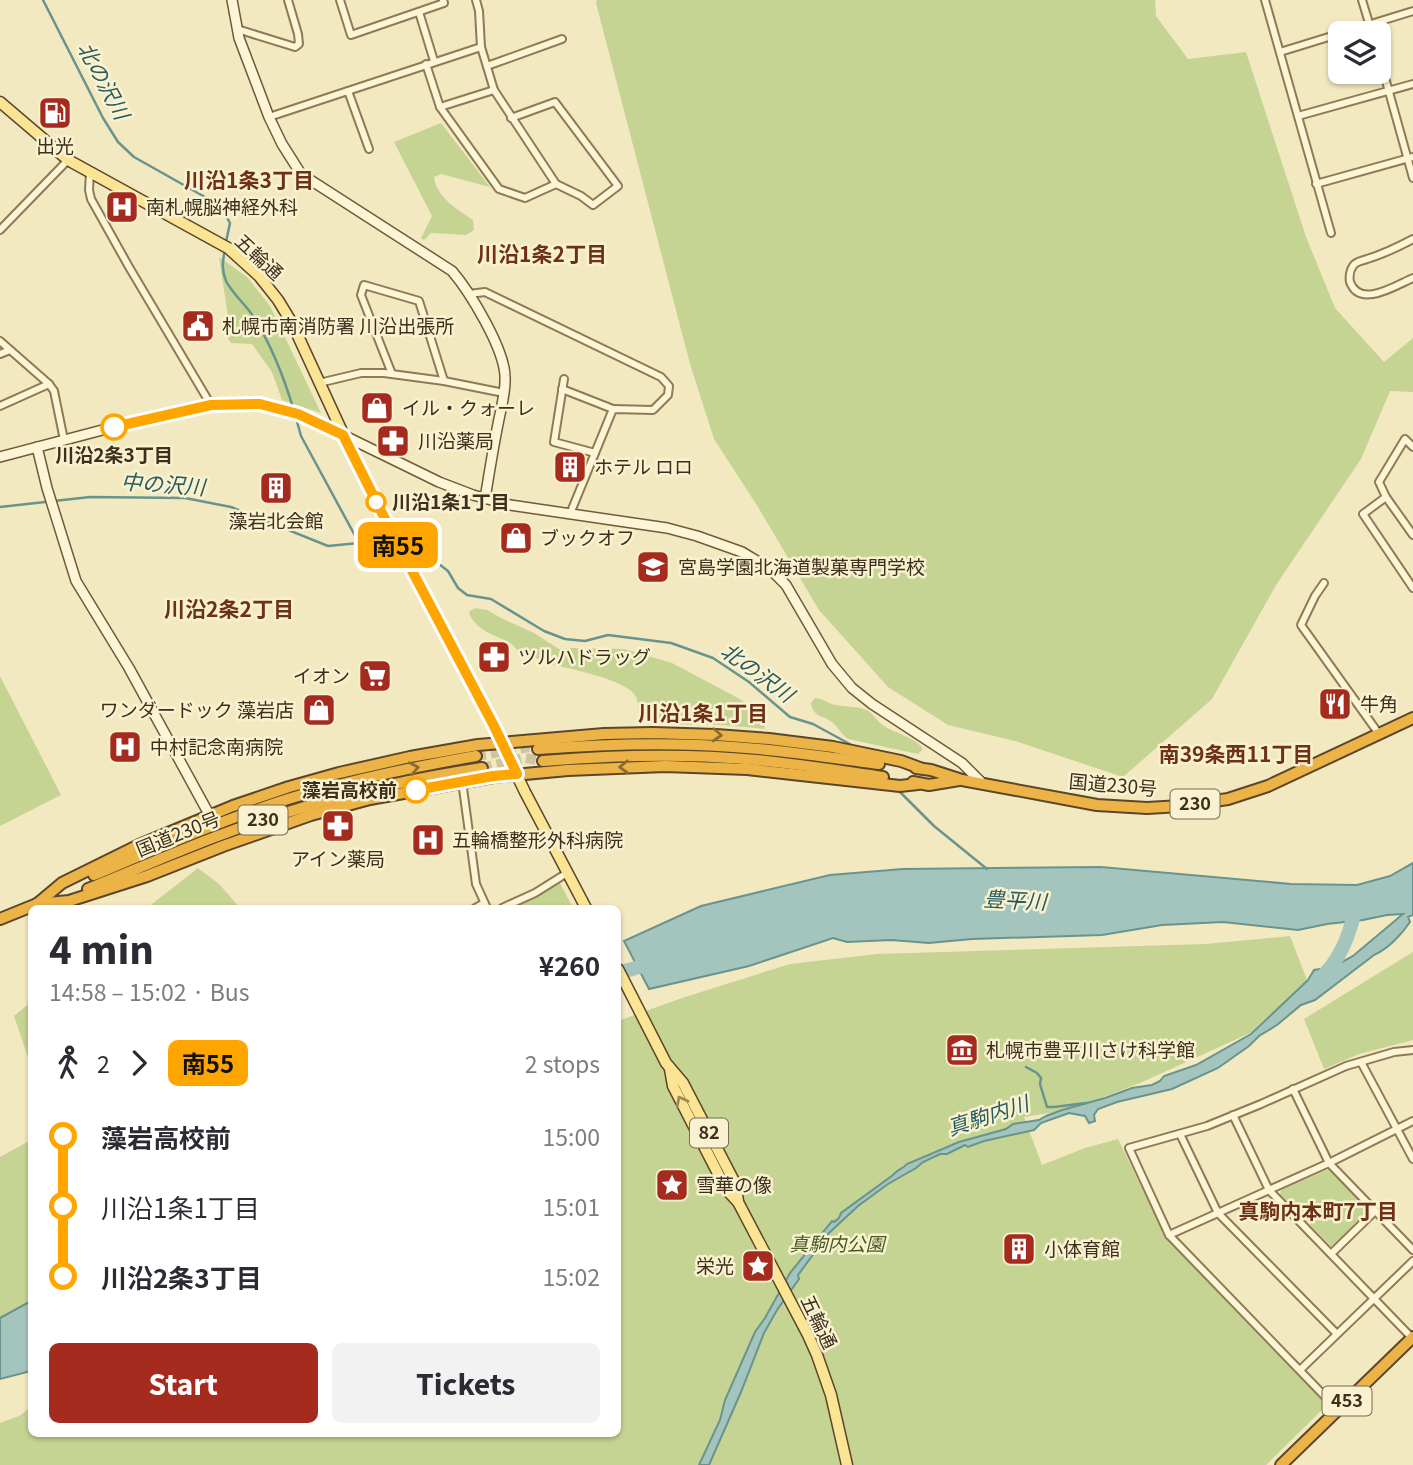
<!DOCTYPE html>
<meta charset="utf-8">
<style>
:root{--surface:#fff;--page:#f2f2f3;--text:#2b2b33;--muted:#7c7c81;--accent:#a52b1e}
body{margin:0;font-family:Georgia,"Noto Sans JP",serif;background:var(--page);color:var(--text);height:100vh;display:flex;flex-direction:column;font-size:26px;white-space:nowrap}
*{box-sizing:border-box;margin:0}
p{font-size:23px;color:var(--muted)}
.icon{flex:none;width:38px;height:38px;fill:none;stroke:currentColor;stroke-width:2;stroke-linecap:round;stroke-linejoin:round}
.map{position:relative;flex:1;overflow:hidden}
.details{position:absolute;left:28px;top:905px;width:593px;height:532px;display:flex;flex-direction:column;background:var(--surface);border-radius:10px;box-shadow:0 2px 5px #0004}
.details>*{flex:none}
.badge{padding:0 14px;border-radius:10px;font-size:24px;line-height:46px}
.controls{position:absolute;left:1328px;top:21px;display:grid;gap:14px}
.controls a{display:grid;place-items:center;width:63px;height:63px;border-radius:10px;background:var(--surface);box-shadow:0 2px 5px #0004;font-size:35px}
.map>.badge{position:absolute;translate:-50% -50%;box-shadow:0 0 0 4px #fff}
.legs{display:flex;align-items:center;gap:10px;height:77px;padding:0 21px;font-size:23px}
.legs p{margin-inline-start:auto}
.summary{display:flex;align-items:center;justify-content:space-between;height:119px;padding:0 21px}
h1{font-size:38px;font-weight:800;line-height:52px}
.primary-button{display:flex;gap:14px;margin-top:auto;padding:14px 21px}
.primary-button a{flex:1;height:80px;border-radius:10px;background:var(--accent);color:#fff;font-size:28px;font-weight:800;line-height:80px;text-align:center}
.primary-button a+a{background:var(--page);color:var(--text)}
ul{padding:0 21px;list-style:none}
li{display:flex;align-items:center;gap:24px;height:70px;font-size:26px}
li i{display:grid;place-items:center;width:10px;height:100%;margin:0 9px;background:currentColor}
li i::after{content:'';width:18px;height:18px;margin:-9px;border:5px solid;border-radius:50%;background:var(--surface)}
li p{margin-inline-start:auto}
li:first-child i{background:linear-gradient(#0000 50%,currentColor 0)}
li:last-child i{background:linear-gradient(currentColor 50%,#0000 0)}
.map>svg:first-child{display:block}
.green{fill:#c5d393}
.water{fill:#a4c5be;stroke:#69948e;stroke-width:2}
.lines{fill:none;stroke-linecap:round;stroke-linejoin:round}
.stream{stroke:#69948e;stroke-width:2.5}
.river{stroke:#a4c5be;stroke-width:14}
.highway-tunnel{stroke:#cfc49f;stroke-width:10;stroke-dasharray:10 5;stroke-linecap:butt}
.street-casing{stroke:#8f7a56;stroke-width:10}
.secondary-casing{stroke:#705a39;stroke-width:12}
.primary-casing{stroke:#5c462b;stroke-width:13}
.highway-casing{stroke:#5c462b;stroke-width:14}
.street{stroke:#fdf5d5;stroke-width:6}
.secondary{stroke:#fdf5d5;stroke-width:9}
.primary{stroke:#fbe594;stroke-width:10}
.highway{stroke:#ecb447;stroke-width:10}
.oneway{stroke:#8c6b2f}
.oneway2{stroke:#9c8a58}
.line-1-casing{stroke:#fff;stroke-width:16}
.line-1{stroke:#ffa500;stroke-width:10}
.stop-1-dot{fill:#fff;stroke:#ffa500;stroke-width:3.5}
.labels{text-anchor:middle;stroke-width:5;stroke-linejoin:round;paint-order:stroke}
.shield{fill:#f9f2d1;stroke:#756a52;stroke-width:2}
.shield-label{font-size:18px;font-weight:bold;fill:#3d2f1c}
.poi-label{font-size:19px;fill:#3d2f1c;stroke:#f9f2d1;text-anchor:start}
.street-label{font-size:19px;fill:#3d2f1c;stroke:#f9f2d1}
.stop-label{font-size:19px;font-weight:bold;fill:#3d2f1c;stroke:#f9f2d1}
.park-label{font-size:19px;font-style:italic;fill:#475b20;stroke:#f9f2d1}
.water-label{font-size:21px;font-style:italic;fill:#295c5e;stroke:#f9f2d1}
.neighbourhood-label{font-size:21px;font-weight:bold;fill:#6e3116;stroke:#f9f2d1}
</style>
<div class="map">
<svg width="1413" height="1465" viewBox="0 0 1413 1465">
<rect width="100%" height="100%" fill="#f3e9c0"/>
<g class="green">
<polygon points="597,0 1155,0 1156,16 1188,59 1246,52 1306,237 1335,308 1384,362 1413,338 1413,392 1390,391 1361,459 1276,585 1212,699 1123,777 1015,741 948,725 888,687 819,610 758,507 714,439 690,364 596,3"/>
<path d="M441 123 490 187 441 174 434 177C436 197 457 209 473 220L474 230 466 235 431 233 424 240 421 238 432 216 394 142Z"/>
<polygon points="219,257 247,277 270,306 321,413 282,400 272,372 252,344 231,343 224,333 229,323"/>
<path d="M475 608 487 610 503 619 534 633 559 649 574 648 624 649 672 663 738 698 760 713 766 722 764 729C749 727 735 726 720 725 702 724 651 727 639 716 638 709 639 701 635 695 625 680 572 669 554 665 548 664 544 661 539 659 534 657 527 657 523 655 516 651 515 645 507 641 493 635 473 628 469 612Z"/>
<polygon points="0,676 61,795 0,826"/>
<path d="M815 698C823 698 828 704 836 705 845 707 855 706 864 709 871 711 875 718 880 723 893 734 913 735 923 749L918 754 848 739C841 734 838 727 832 722 822 715 813 717 811 703Z"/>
<polygon points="198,868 219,884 240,908 147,908"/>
<polygon points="560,883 573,908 514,908"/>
<polygon points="1290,936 1307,980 1250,1033 1140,1083 1069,1110 1024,1117 1042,1165 1085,1148 1118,1139 1166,1238 1327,1405 1266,1465 0,1465 0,1423 19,1416 31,1407 32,1433 618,1433 618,1021 682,998 790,964 877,954 1206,944"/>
<polygon points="1413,952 1413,1040 1359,1054 1324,1069 1304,1019"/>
<polygon points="31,1002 31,1059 28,1057 14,1016"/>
<polygon points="31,1140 31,1327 0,1334 0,1157"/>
<polygon points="1327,1170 1329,1170 1368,1209 1368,1211 1334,1245 1331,1246 1280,1194 1281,1190"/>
</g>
<g class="water">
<path d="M1413 863V915L1408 917 1410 922C1402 934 1388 949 1374 955L1315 1000 1301 1005 1277 1025 1259 1036 1249 1046 1218 1068 1172 1089 1117 1102 1098 1109 1094 1115 1095 1121 1089 1123 1085 1116 1069 1113 1041 1123 1034 1130 984 1141 968 1147 965 1145 947 1154H940L923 1162 916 1168 888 1184 858 1206 829 1233 798 1275 799 1279 777 1310 764 1333 741 1392 709 1465H699L720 1420 725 1400 755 1332 765 1318 790 1273 832 1221 834 1222 839 1218 841 1213 893 1175C896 1170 903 1169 907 1164L959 1142 1006 1129 1013 1124 1039 1120 1046 1116 1062 1110 1105 1098 1132 1088 1152 1085 1160 1081 1164 1076 1196 1065 1251 1034 1308 980 1314 970 1333 967 1353 956 1403 914 1387 915 1363 920 1327 924 1298 930 1223 922 1162 925 1102 935 972 939 929 943 891 940 847 942 833 938 749 966 649 989 624 941 701 906 830 875 903 869 1101 867 1291 884 1357 885 1390 876Z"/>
<polygon points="31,1301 31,1371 0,1379 0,1318"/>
</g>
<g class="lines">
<g class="stream">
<polyline points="43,0 103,118 118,142 134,157 205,197 225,214 230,223 226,242"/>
<path d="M225 248C223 261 221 269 226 281 232 293 245 304 253 316 272 346 284 377 294 411"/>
<polyline points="296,418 301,436 359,543"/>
<polyline points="0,507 90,497 185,498 231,507 328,546 359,543 397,547"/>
<polyline points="403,548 418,550 426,554 448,571 458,588 467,595 491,599 544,631 565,639 585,641 608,635 671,643 713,658 749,682 790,717 813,724 857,748"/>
<polyline points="898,790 934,826 987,869"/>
<polyline points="1026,1067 1037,1073 1041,1078 1040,1084 1047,1107 1054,1107 1086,1103"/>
</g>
<g class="river">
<polyline points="618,973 653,963"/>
<path d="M1316 982C1340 963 1350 934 1356 906"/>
</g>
<g class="highway-tunnel">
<polyline points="476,756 529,747 538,749"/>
<polyline points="482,768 525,758 543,761"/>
</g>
<defs>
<g id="street">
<polyline points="340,0 351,35 444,3 443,0"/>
<polyline points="476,0 479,11 481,47"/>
<polyline points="1265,0 1331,233"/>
<polyline points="1362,0 1372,33"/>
<polyline points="419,12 434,61"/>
<polyline points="237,29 295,47 299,44 298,34 288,0"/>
<polyline points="1280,52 1413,11"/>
<polyline points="1379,56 1413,178"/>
<polyline points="426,64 440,107 499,189 525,198 556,184 581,196 593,205 618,186 555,102 511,118"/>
<polyline points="487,66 562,39"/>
<polyline points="348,91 369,149"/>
<polyline points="440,107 494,90"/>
<polyline points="1298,116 1413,84"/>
<polyline points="269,117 481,47 494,90 556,184"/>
<polyline points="90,173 89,190 91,199 129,267 211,405"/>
<polyline points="1316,184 1413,157"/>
<polyline points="0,230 68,160"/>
<path d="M1413 239C1398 247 1384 254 1367 259 1362 261 1356 261 1353 266 1350 270 1349 277 1350 282 1360 309 1396 285 1413 278"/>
<polyline points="469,294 485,292 661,377 669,386 668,395 653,410 613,409 570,514"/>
<polyline points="0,341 49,384 54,391 64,440"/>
<polyline points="0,354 10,350"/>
<polyline points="392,374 361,295 364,285 419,301 444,381"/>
<polyline points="564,379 554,442 595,453"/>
<polyline points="319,383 361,373 384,373 444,381 504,393"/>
<polyline points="562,389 613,409"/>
<polyline points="0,406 49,384"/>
<polyline points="1413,447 1405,439 1379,482 1386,497 1413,535"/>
<polyline points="1386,497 1363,514 1413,588"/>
<polyline points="1324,583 1315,596 1301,625 1379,734"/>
<polyline points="462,781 476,884 487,908"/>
<polyline points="475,908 484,903"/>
<polyline points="502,908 535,893 567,873"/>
<polyline points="1361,1062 1413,1159"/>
<polyline points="1293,1089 1329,1163 1413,1250"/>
<polyline points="1233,1115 1269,1190 1412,1338"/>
<polyline points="1180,1134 1218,1213 1337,1334"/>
<polyline points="1169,1235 1329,1163 1413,1121"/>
<polyline points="1331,1254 1375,1211"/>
<polyline points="1300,1370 1413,1261"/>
<polyline points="1338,1410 1169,1235 1129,1148 1207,1126 1261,1104 1346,1066 1394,1052 1413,1050"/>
</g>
<g id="secondary">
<path d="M232 0 239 38 269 117 282 144 301 174 452 271C470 292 504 348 505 376 506 392 501 408 498 424 493 449 489 474 485 499"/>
<polyline points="37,447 47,488 76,581 129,668 210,816"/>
<polyline points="0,457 129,423 197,407 211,405 260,404 308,418 439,482 473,495 510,505 667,528 697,536 742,552 770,569 786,585 832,664 852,688 872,704 962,763 983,784"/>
</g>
<g id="primary">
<polyline points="0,102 68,160 228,248 259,276 278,300 292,323 357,464 391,531 493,726 525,792 586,908"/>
<polyline points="618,969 666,1063 683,1083 736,1185 738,1202"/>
<polyline points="670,1069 673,1086 726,1189 738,1202 808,1335 817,1355 831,1395 847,1465"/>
</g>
<g id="highway">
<path d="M538 749C591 745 645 743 698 745 759 747 819 756 879 764"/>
<path d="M543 761C614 755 685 753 756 760 799 764 841 771 883 777"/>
<polyline points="916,768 931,770 962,780 1097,805 1147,808 1181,806 1228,799 1268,786 1413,718"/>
<polyline points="913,782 929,785 959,780"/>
<path d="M94 875C158 848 222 820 288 799 350 780 413 767 476 756"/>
<path d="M88 889C154 862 220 832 288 812 352 792 416 778 482 768"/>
<polyline points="37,904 62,883 139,845 233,806 289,787 339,773 410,757 478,745 604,734 653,733 716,735 769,739 833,747 901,761 920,768"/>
<polyline points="37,904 69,901 147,876 223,846 311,815 370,799 493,777 568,770 665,766 747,769 900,786 918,784"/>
<polyline points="0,919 42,902"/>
<polyline points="1281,1465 1413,1337"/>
</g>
</defs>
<use href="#street" class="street-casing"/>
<use href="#secondary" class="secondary-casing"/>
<use href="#primary" class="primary-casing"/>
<use href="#highway" class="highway-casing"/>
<use href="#street" class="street"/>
<use href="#secondary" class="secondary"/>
<use href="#primary" class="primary"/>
<use href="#highway" class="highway"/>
</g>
<defs><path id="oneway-chevron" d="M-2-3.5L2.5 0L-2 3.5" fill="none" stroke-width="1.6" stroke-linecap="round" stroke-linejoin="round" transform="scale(1.75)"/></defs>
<g class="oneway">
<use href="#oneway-chevron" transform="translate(717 735) rotate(3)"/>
<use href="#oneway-chevron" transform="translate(624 767) rotate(178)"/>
<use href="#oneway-chevron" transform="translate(414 768) rotate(-11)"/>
</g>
<use class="oneway2" href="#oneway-chevron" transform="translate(681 1101) rotate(-117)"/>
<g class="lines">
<defs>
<polyline id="line-1" points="114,427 211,405 260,404 298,414 343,435 391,531 494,726 517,774 493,776 416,790"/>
</defs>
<use href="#line-1" class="line-1-casing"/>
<use href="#line-1" class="line-1"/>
</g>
<defs>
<symbol id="fuel-square" viewBox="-11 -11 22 22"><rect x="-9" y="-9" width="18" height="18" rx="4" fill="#a52b1e" stroke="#f9f2d1"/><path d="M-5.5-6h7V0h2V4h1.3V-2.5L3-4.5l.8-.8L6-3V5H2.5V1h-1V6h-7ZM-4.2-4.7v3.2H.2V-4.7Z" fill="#fff"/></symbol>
<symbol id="hospital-square" viewBox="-11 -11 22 22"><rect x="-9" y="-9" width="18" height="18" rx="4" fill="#a52b1e" stroke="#f9f2d1"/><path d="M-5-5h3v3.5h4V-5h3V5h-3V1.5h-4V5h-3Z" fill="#fff"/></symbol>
<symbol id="civic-square" viewBox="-11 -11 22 22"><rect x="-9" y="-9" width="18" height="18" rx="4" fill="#a52b1e" stroke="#f9f2d1"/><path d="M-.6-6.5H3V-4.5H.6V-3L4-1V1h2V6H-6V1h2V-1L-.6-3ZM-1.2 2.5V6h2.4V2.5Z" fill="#fff"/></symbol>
<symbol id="shop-square" viewBox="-11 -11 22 22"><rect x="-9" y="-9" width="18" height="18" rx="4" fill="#a52b1e" stroke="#f9f2d1"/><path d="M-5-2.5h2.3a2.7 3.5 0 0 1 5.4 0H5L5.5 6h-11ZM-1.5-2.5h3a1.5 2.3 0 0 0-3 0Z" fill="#fff"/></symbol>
<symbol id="pharmacy-square" viewBox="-11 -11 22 22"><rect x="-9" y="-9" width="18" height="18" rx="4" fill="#a52b1e" stroke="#f9f2d1"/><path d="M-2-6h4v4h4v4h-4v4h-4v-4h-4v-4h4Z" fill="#fff"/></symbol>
<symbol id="building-square" viewBox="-11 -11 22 22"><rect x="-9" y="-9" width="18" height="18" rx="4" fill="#a52b1e" stroke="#f9f2d1"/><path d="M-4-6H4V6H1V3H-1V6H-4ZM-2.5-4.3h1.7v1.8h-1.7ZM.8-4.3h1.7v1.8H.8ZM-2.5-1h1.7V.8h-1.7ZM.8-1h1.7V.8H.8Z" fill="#fff"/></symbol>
<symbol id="university-square" viewBox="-11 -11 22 22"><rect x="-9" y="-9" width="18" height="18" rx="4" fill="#a52b1e" stroke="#f9f2d1"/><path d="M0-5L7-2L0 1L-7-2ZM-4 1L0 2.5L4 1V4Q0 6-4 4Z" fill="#fff"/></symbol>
<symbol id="supermarket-square" viewBox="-11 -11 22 22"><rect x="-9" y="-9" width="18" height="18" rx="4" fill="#a52b1e" stroke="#f9f2d1"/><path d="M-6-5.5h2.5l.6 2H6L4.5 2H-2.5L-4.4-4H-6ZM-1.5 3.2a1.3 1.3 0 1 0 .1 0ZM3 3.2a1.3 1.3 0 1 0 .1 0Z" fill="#fff"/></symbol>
<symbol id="restaurant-square" viewBox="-11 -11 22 22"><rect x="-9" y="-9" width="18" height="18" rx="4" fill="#a52b1e" stroke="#f9f2d1"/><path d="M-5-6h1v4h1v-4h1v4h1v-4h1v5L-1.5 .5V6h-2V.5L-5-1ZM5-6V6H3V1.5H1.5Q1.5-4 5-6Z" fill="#fff"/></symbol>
<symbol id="museum-square" viewBox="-11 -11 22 22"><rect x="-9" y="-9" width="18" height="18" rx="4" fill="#a52b1e" stroke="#f9f2d1"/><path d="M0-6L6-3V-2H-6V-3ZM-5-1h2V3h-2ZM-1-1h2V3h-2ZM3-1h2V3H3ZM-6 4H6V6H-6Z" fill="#fff"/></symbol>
<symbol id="sight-square" viewBox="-11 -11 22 22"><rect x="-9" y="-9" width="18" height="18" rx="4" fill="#a52b1e" stroke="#f9f2d1"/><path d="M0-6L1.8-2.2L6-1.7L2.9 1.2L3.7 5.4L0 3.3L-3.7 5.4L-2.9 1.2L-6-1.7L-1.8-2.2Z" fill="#fff"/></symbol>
</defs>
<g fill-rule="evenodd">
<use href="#fuel-square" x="36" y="94" width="38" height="38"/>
<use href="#hospital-square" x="103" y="188" width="38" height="38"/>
<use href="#civic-square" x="179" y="307" width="38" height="38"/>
<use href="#shop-square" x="358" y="389" width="38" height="38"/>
<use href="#pharmacy-square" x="374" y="422" width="38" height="38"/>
<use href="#building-square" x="551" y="448" width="38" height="38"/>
<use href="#building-square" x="257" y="469" width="38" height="38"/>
<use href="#shop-square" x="497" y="519" width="38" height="38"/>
<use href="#university-square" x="634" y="548" width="38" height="38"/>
<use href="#pharmacy-square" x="475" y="638" width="38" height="38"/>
<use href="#supermarket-square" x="356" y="657" width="38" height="38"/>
<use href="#restaurant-square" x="1316" y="685" width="38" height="38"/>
<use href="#shop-square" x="300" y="691" width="38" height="38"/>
<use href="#hospital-square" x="106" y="728" width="38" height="38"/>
<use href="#pharmacy-square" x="319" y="807" width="38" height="38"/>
<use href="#hospital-square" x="409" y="821" width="38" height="38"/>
<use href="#museum-square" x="943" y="1031" width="38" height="38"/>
<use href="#sight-square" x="653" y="1166" width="38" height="38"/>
<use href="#building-square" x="1000" y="1230" width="38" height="38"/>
<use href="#sight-square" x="739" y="1247" width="38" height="38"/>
</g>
<g class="stop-1-dot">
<circle cx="114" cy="427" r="12"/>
<circle cx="376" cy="502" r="9"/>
<circle cx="416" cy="790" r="12"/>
</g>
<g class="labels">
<g class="shield">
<rect x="1170.5" y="789.5" width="49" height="29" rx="5"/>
<rect x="238.5" y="805.5" width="49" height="29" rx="5"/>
<rect x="690" y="1118.5" width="38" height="29" rx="5"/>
<rect x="1322.5" y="1386.5" width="49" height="29" rx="5"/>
</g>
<g class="shield-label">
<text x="1195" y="810">230</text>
<text x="263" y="826">230</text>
<text x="709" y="1139">82</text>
<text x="1347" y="1407">453</text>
</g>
<g class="poi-label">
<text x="55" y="153" text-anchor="middle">出光</text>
<text x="146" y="214">南札幌脳神経外科</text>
<text x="222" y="333">札幌市南消防署 川沿出張所</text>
<text x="402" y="415">イル・クォーレ</text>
<text x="418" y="448">川沿薬局</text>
<text x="594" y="474">ホテル ロロ</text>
<text x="276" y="528" text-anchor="middle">藻岩北会館</text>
<text x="540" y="545">ブックオフ</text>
<text x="678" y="574">宮島学園北海道製菓専門学校</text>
<text x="518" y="664">ツルハドラッグ</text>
<text x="350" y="683" text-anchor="end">イオン</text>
<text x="1360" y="711">牛角</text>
<text x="294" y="717" text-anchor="end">ワンダードック 藻岩店</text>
<text x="150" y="754">中村記念南病院</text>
<text x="452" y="847">五輪橋整形外科病院</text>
<text x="338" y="866" text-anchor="middle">アイン薬局</text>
<text x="986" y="1057">札幌市豊平川さけ科学館</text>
<text x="696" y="1192">雪華の像</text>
<text x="1044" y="1256">小体育館</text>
<text x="734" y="1273" text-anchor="end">栄光</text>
</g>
<g class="street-label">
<text transform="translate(259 257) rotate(43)" y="7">五輪通</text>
<text transform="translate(1113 785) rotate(5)" y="7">国道230号</text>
<text transform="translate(178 834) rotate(-22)" y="7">国道230号</text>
<text transform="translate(819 1322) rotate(64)" y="7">五輪通</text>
</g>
<g class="stop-label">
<text x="114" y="462">川沿2条3丁目</text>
<text x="392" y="509" text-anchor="start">川沿1条1丁目</text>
<text x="397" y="797" text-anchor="end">藻岩高校前</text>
</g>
<g class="park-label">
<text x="837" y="1251">真駒内公園</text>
</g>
<g class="water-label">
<text transform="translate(103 81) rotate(62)" y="7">北の沢川</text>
<text transform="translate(163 485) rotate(4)" y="7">中の沢川</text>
<text transform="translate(757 673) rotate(36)" y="7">北の沢川</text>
<text transform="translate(1015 901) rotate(3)" y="7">豊平川</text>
<text transform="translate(988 1116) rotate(-18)" y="7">真駒内川</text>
</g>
<g class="neighbourhood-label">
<text x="249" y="188">川沿1条3丁目</text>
<text x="542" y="262">川沿1条2丁目</text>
<text x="229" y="617">川沿2条2丁目</text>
<text x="703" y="721">川沿1条1丁目</text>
<text x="1236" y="762">南39条西11丁目</text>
<text x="1318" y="1219">真駒内本町7丁目</text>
</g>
</g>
</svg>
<div class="controls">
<a><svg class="icon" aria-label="layers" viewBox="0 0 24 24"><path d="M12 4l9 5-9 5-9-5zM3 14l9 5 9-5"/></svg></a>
</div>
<b class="badge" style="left:398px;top:545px;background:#ffa500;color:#111">南55</b>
<section class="details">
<div class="summary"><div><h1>4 min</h1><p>14:58 – 15:02 · Bus</p></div><b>¥260</b></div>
<div class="legs"><svg class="icon" aria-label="walk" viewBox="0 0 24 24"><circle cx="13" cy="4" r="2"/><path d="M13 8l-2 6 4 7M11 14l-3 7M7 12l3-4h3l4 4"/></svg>2<svg class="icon" aria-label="forward" viewBox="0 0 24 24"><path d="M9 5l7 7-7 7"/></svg><b class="badge" style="background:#ffa500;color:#111">南55</b><p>2 stops</p></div>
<ul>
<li><i style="color:#ffa500"></i><b>藻岩高校前</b><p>15:00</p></li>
<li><i style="color:#ffa500"></i><span>川沿1条1丁目</span><p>15:01</p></li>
<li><i style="color:#ffa500"></i><b>川沿2条3丁目</b><p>15:02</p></li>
</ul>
<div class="primary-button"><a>Start</a><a>Tickets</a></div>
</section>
</div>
